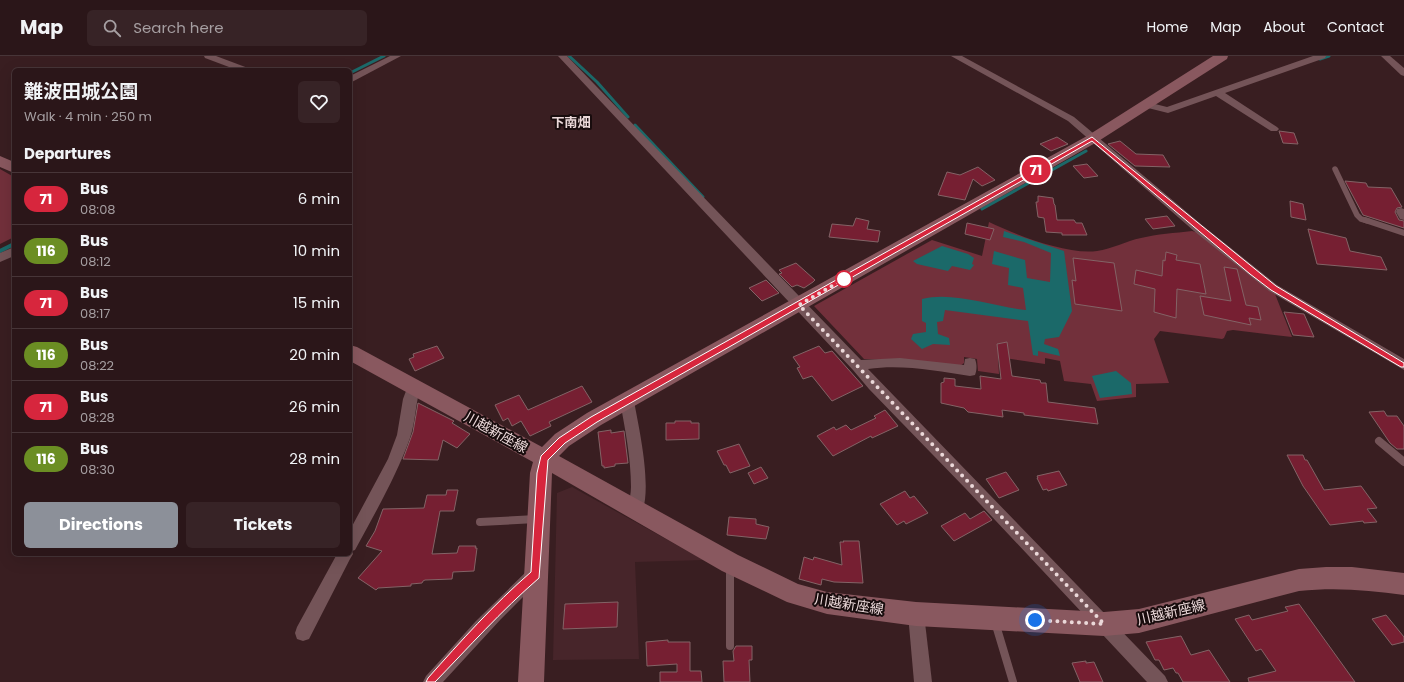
<!DOCTYPE html>
<meta charset="utf-8">
<style>
:root{--surface:#2b1619;--page:#372326;--text:#f1f3f6;--muted:#a69fa2;--line:#473538;--accent:#8c9099}
body{margin:0;font-family:Poppins,"Noto Sans JP",sans-serif;background:var(--page);color:var(--text);height:100vh;display:flex;flex-direction:column;font-size:15px;white-space:nowrap}
*{box-sizing:border-box;margin:0}
p{font-size:13px;color:var(--muted)}
.icon{flex:none;width:22px;height:22px;fill:none;stroke:currentColor;stroke-width:2;stroke-linecap:round;stroke-linejoin:round}
.map{position:relative;flex:1;overflow:hidden}
.details{position:absolute;left:12px;top:12px;width:340px;height:488px;display:flex;flex-direction:column;background:var(--surface);border-radius:6px;box-shadow:0 4px 16px #0002,0 0 0 1px var(--line)}
.details>*{flex:none}
.badge{padding:0 8px;border-radius:13px;font-size:14px;line-height:26px}
.you{position:absolute;width:20px;height:20px;margin:-10px;border:3px solid #fff;border-radius:50%;background:#1a73e8;box-shadow:0 0 0 6px #1a73e833}
.map>.badge{position:absolute;translate:-50% -50%;box-shadow:0 0 0 2px #fff}
h2{padding:0 12px;font-size:15px;line-height:36px}
.round{display:grid;place-items:center;flex:none;width:42px;height:42px;border-radius:6px;background:var(--page)}
.overview{display:flex;align-items:center;justify-content:space-between;height:68px;padding:0 12px}
h1{font-size:19px;font-weight:700;line-height:30px}
.primary-button{display:flex;gap:8px;margin-top:auto;padding:8px 12px}
.primary-button a{flex:1;height:46px;border-radius:6px;background:var(--accent);color:#fff;font-size:16px;font-weight:700;line-height:46px;text-align:center}
.primary-button a+a{background:var(--page);color:var(--text)}
ul{padding:0;list-style:none}
li{display:flex;align-items:center;gap:12px;height:52px;padding:0 12px;border-top:1px solid var(--line)}
li div{flex:1}
li b{display:block;font-size:15px}
li em{font-style:normal}
li .badge{min-width:44px;font-weight:700;text-align:center}
header{display:flex;align-items:center;gap:24px;box-sizing:border-box;height:56px;padding:0 20px;background:var(--surface);border-bottom:1px solid var(--line)}
header strong{font-size:19px}
nav{display:flex;gap:22px;margin-inline-start:auto;font-size:14px}
.search{width:280px;height:36px;background:var(--page);display:flex;align-items:center;gap:10px;box-sizing:border-box;padding:0 14px;border-radius:6px;color:var(--muted);font-size:15px}
.map>svg:first-child{display:block}
.built{fill:#47252a}
.green{fill:#72303b}
.water{fill:#1b6969}
.lines{fill:none;stroke-linecap:round;stroke-linejoin:round}
.stream-far1{stroke:#1b6969;stroke-width:3}
.stream{stroke:#1b6969;stroke-width:4}
.building{fill:#761f32;stroke:#836366}
.lane-far2{stroke:#745458;stroke-width:5.5}
.lane-far1{stroke:#745458;stroke-width:6}
.lane{stroke:#745458;stroke-width:8}
.street{fill:#745458;fill-rule:evenodd}
.secondary{fill:#89585f;fill-rule:evenodd}
.line{fill:#d7263d;stroke:#fff}
.walk{stroke:#ebd8d9;stroke-width:4;stroke-dasharray:0 7.2}
.stop-dot{fill:#fff;stroke:#d7263d;stroke-width:2}
.labels{text-anchor:middle;stroke-width:4;stroke-linejoin:round;paint-order:stroke}
.far-quarter-label{font-size:13px;font-weight:bold;fill:#ebd8d9;stroke:#180c0d}
.street-label{font-size:14px;fill:#ebd8d9;stroke:#180c0d}
</style>
<header>
<strong>Map</strong>
<div class="search"><svg class="icon" aria-label="search" viewBox="0 0 24 24"><circle cx="10" cy="10" r="6"/><path d="M15 15l6 6"/></svg>Search here</div>
<nav><a>Home</a><a>Map</a><a>About</a><a>Contact</a></nav>
</header>
<div class="map">
<svg width="1404" height="626" viewBox="0 0 1404 626">
<rect width="100%" height="100%" fill="#391e21"/>
<polygon class="built" points="572,431 704,504 635,506 639,603 553,604 557,437"/>
<g class="green">
<polygon points="0,113 14,121 14,181 0,188"/>
<path d="M989 166C1016 179 1067 199 1097 195 1112 193 1126 185 1141 182 1157 178 1175 177 1192 175L1199 177 1275 238 1292 281 1233 274 1227 275 1224 282 1222 283 1160 275 1154 283 1169 327 1136 328V341L1097 345 1091 328 1064 325 1060 305 1045 302V308L998 301 999 318 978 315 977 303 964 301V307L960 310 920 305 864 303 814 250 932 184 982 200Z"/>
</g>
<g class="water">
<path d="M1004 175 1064 195 1072 255 1059 281 1045 283 1044 288 1058 293 1060 300 1038 295V300L1033 299 1028 265 945 254 943 265 937 266 938 278 949 282 950 289 933 288 922 293 911 283 913 278 926 276V267L922 265V243C954 235 994 251 1026 254L1023 232 1008 229 1009 212 992 208 994 195 1025 204 1027 222 1050 226 1051 197 1024 186 1003 181Z"/>
<polygon points="942,190 968,198 974,202 972,208 974,209 970,214 952,210 948,215 917,208 913,205"/>
<polygon points="1116,315 1131,327 1132,338 1100,342 1092,320"/>
</g>
<g class="lines">
<g class="stream-far1">
<polyline points="569,0 597,26 628,61"/>
<polyline points="1320,3 1329,0"/>
<polyline points="350,17 384,0"/>
<polyline points="635,69 703,141"/>
<polyline points="982,153 1086,95"/>
</g>
<polyline class="stream" points="0,195 14,188"/>
</g>
<g class="building">
<polygon points="1279,75 1294,77 1298,88 1283,87"/>
<polygon points="1057,81 1068,88 1051,95 1040,88"/>
<polygon points="1120,85 1136,98 1163,99 1170,111 1135,110 1108,88"/>
<polygon points="1087,108 1098,120 1084,122 1073,110"/>
<polygon points="978,111 995,124 982,130 973,123 965,144 938,139 947,116 960,119"/>
<polygon points="1345,125 1366,127 1368,131 1391,132 1402,151 1397,152 1395,156 1399,164 1404,165 1404,172 1363,159"/>
<polygon points="1038,140 1053,142 1054,148 1055,149 1057,164 1074,164 1076,167 1082,167 1087,179 1062,179 1062,177 1046,176 1044,162 1038,161 1036,146 1038,146"/>
<polygon points="1290,145 1303,148 1306,164 1291,161"/>
<polygon points="1167,160 1175,170 1153,173 1145,163"/>
<polygon points="856,162 869,165 867,173 880,175 878,186 829,181 832,168 853,170"/>
<polygon points="967,167 994,173 990,184 965,178"/>
<polygon points="1308,173 1346,182 1350,195 1381,201 1387,214 1317,208"/>
<polygon points="1166,196 1177,199 1176,204 1200,208 1206,238 1177,233 1176,262 1154,256 1155,233 1134,228 1136,214 1162,220 1163,204 1165,205"/>
<polygon points="1073,202 1114,207 1122,255 1075,248 1072,224 1076,225"/>
<polygon points="796,207 815,224 813,226 804,232 797,229 792,231 779,218 782,217 779,214"/>
<polygon points="1224,211 1237,213 1246,249 1258,251 1261,264 1249,262 1251,269 1204,259 1200,240 1231,245"/>
<polygon points="766,224 779,237 762,245 749,232"/>
<polygon points="1284,256 1304,258 1314,281 1293,279"/>
<polygon points="1007,286 1012,320 1040,324 1041,327 1046,327 1048,346 1095,352 1098,368 1024,359 1024,357 1002,354 1003,361 983,358 968,356 964,352 941,347 941,327 944,326 944,322 955,323 955,330 981,333 980,320 1001,323 997,288"/>
<polygon points="437,290 444,302 415,315 409,303 414,301 413,298"/>
<polygon points="819,290 825,297 832,295 863,330 832,345 812,320 803,323 797,312 800,311 793,301"/>
<polygon points="582,330 592,346 549,366 551,370 530,380 521,365 512,370 508,362 503,365 495,349 519,339 528,354"/>
<polygon points="418,347 454,365 452,367 470,378 457,392 443,384 438,404 403,403 413,376"/>
<polygon points="885,354 898,370 872,382 871,380 833,400 817,380 834,371 836,374 846,369 851,374 876,362 874,360"/>
<polygon points="1384,355 1387,360 1397,360 1404,370 1404,393 1397,393 1390,387 1369,356"/>
<polygon points="675,365 691,365 691,367 699,367 699,383 666,384 666,367 675,367"/>
<polygon points="611,374 611,377 624,375 628,407 615,408 615,410 604,412 604,410 602,410 598,376"/>
<polygon points="739,388 750,410 730,417 726,409 724,409 717,395"/>
<polygon points="1287,399 1303,399 1305,404 1307,404 1324,434 1361,430 1377,452 1367,453 1377,466 1364,467 1363,465 1330,469 1303,430"/>
<polygon points="761,411 768,422 754,428 748,417"/>
<polygon points="1059,415 1067,429 1048,435 1047,433 1043,434 1037,422 1038,422 1037,420"/>
<polygon points="1006,416 1019,434 999,442 986,423"/>
<polygon points="447,434 458,434 454,455 440,455 432,498 457,497 459,490 476,490 475,492 477,492 474,515 453,516 452,523 425,524 423,525 422,527 411,528 411,530 378,532 376,534 358,522 382,495 366,490 375,475 383,453 424,452 427,439 446,439"/>
<polygon points="905,435 910,442 914,440 928,457 906,468 904,465 897,469 880,448"/>
<polygon points="984,455 992,464 954,485 941,470 965,457 970,463"/>
<polygon points="729,461 756,463 756,468 769,471 766,483 727,479"/>
<polygon points="843,485 859,485 863,527 834,526 822,523 821,529 799,523 804,501 813,504 814,501 842,509 840,486 844,486"/>
<polygon points="618,546 617,571 563,573 565,548"/>
<polygon points="1299,548 1355,626 1249,626 1248,622 1276,615 1261,593 1256,595 1235,563 1249,559 1252,564 1288,555 1285,551"/>
<polygon points="1386,559 1404,581 1404,586 1392,589 1372,563"/>
<polygon points="1181,580 1191,599 1209,594 1230,626 1183,626 1178,617 1176,617 1173,612 1164,614 1159,604 1155,604 1146,586"/>
<polygon points="668,584 668,586 690,586 690,615 701,615 702,626 660,626 660,616 677,616 677,608 647,610 646,586"/>
<polygon points="736,590 752,590 752,604 749,604 750,626 724,626 723,605 734,605 733,595"/>
<polygon points="1086,605 1086,607 1094,606 1103,626 1080,626 1072,607"/>
</g>
<g class="lines">
<polyline class="lane-far2" points="1335,113 1357,159 1361,163 1368,165"/>
<polyline class="lane-far1" points="1365,164 1404,177"/>
<g class="lane">
<polyline points="1379,385 1404,406"/>
<polyline points="480,466 536,463"/>
<polyline points="730,510 730,590"/>
<polyline points="995,566 1013,626"/>
</g>
<g class="street">
<polygon points="204,0 216,0 248,12 250,14 237,14 205,2"/>
<polygon points="390,0 401,0 350,27 350,20"/>
<path d="M558 0H567L861 304 900 302 964 309 965 303 970 302 975 303C977 308 977 314 975 319L970 320C937 315 902 308 868 313L1165 620 1168 626H1147L965 432 869 333 853 314Z"/>
<polygon points="951,0 962,0 1074,61 1202,169 1277,229 1404,303 1404,314 1269,235 1194,175 1068,65"/>
<polygon points="1313,0 1326,0 1325,2 1225,37 1277,71 1279,73 1277,75 1271,75 1216,40 1168,57 1144,51 1142,49 1147,46 1167,51"/>
<polygon points="1381,0 1390,0 1404,12 1404,20 1401,19"/>
<polygon points="1401,152 1404,153 1404,164 1400,163 1396,156 1397,153"/>
<polygon points="14,191 14,200 0,206 0,197"/>
<path d="M414 326 419 327 421 331C415 347 416 365 410 382 396 421 375 457 355 494L352 495 353 498 350 503 309 583 303 585 297 583 295 577 297 571 337 498H350V474L388 403 397 379 403 343 409 327Z"/>
<path d="M627 340 632 341 634 345C639 373 653 433 641 459L636 461 631 459C627 451 631 440 631 431 631 402 625 373 620 345L622 341Z"/>
<polygon points="535,511 541,513 543,518 541,523 501,563 443,626 423,626 426,620 476,565 529,513"/>
<polygon points="916,550 922,552 924,558 932,626 914,626 908,558 910,552"/>
</g>
<g class="secondary">
<path d="M1213 0H1228L1227 3 1097 86 601 369 569 390 559 400 738 499 798 528 827 536 916 546 1104 556 1139 553 1299 513 1326 511H1352L1404 517V539C1369 534 1335 531 1299 535L1139 577 1104 580 916 570 827 558 787 546 722 515 552 417 544 626H518L530 417 533 406 350 305V289L357 291 542 391 555 378 587 357 1087 80Z"/>
<polygon points="0,100 14,106 14,117 0,111"/>
</g>
</g>
<path class="line" d="M1092 81 1276 230 1404 307V311H1401L1271 234 1250 218 1092 85 597 366 565 387 548 404 539 522C501 555 468 592 435 626H426L428 622C461 585 493 549 531 516L537 417 541 400 559 382 591 361Z"/>
<g class="lines">
<polyline class="walk" points="844,223 799,249 1104,568 1035,564"/>
</g>
<circle class="stop-dot" cx="844" cy="223" r="8"/>
<g class="labels">
<g class="far-quarter-label">
<text x="571" y="71">下南畑</text>
</g>
<g class="street-label">
<text transform="translate(496 376) rotate(29)" y="5">川越新座線</text>
<text transform="translate(849 548) rotate(9)" y="5">川越新座線</text>
<text transform="translate(1171 556) rotate(-13)" y="5">川越新座線</text>
</g>
</g>
</svg>
<div class="you" style="left:1035px;top:564px"></div>
<b class="badge" style="left:1036px;top:114px;background:#d7263d;color:#fff">71</b>
<section class="details">
<div class="overview"><div><h1>難波田城公園</h1><p>Walk · 4 min · 250 m</p></div><a class="round"><svg class="icon" aria-label="heart" viewBox="0 0 24 24"><path d="M12 20l-8-8c-3-5 5-10 8-4 3-6 11-1 8 4z"/></svg></a></div>
<h2>Departures</h2>
<ul>
<li><span class="badge" style="background:#d7263d;color:#fff">71</span><div><b>Bus</b><p>08:08</p></div><em>6 min</em></li>
<li><span class="badge" style="background:#6b8e23;color:#fff">116</span><div><b>Bus</b><p>08:12</p></div><em>10 min</em></li>
<li><span class="badge" style="background:#d7263d;color:#fff">71</span><div><b>Bus</b><p>08:17</p></div><em>15 min</em></li>
<li><span class="badge" style="background:#6b8e23;color:#fff">116</span><div><b>Bus</b><p>08:22</p></div><em>20 min</em></li>
<li><span class="badge" style="background:#d7263d;color:#fff">71</span><div><b>Bus</b><p>08:28</p></div><em>26 min</em></li>
<li><span class="badge" style="background:#6b8e23;color:#fff">116</span><div><b>Bus</b><p>08:30</p></div><em>28 min</em></li>
</ul>
<div class="primary-button"><a>Directions</a><a>Tickets</a></div>
</section>
</div>
